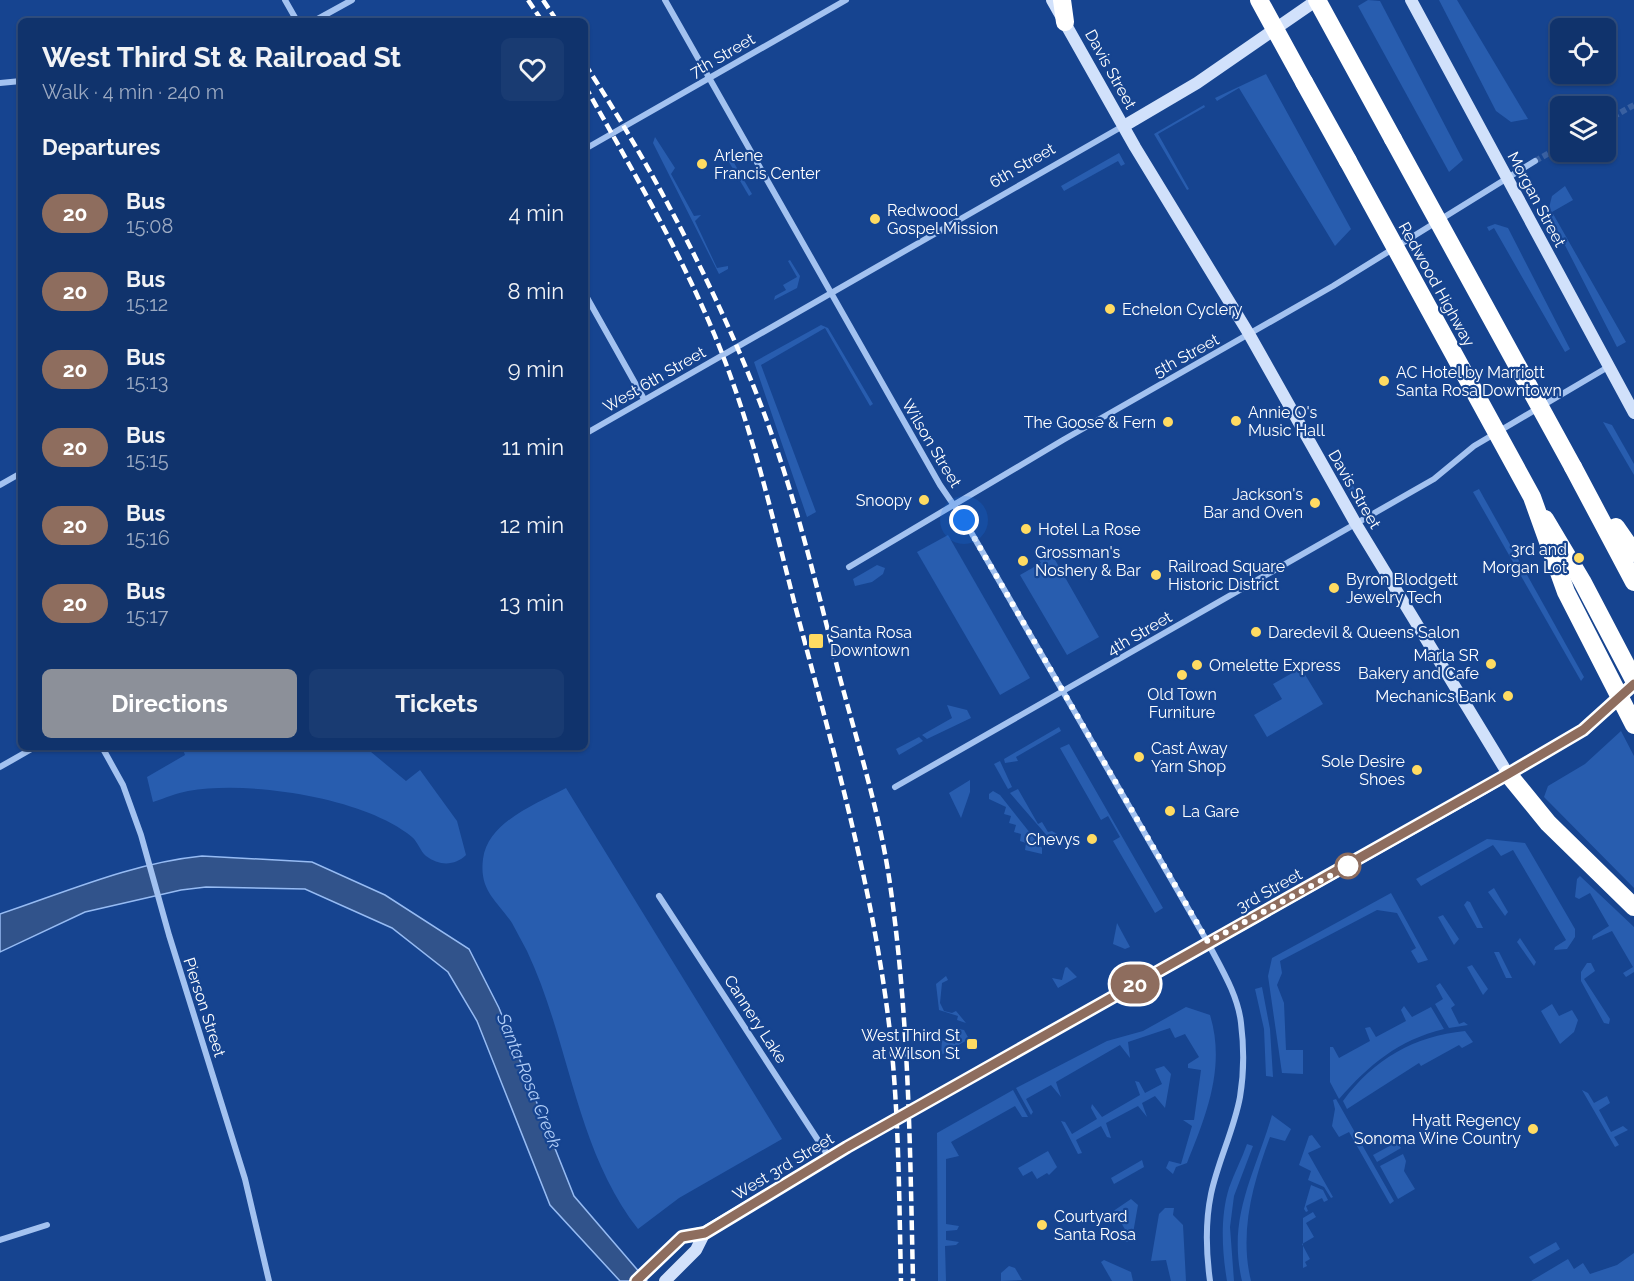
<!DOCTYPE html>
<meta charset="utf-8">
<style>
:root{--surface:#10336c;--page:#193b72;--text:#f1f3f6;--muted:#9caac2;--line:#304e7f;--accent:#8c9099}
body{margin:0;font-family:Raleway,sans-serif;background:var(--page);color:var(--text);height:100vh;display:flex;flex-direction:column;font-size:22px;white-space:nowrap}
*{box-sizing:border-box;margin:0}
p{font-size:20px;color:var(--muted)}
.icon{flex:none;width:33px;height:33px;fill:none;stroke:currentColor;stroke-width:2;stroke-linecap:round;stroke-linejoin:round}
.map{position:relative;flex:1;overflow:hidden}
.panel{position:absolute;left:18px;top:18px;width:570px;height:732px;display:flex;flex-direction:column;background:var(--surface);border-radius:9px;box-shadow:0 2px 4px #0004,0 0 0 2px var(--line)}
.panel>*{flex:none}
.badge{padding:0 12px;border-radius:20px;font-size:21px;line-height:39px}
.tools{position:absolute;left:1550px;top:18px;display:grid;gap:12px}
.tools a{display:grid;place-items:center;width:66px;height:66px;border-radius:9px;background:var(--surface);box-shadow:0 2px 4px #0004,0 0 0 2px var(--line);font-size:30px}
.you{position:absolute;width:30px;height:30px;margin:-15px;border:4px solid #fff;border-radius:50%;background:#1a73e8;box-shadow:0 0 0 9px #1a73e833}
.map>.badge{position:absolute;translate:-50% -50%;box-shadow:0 0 0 3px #fff}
h2{padding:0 24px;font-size:22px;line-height:54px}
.round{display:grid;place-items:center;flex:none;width:63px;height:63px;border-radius:9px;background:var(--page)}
.overview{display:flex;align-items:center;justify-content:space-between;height:102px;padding:0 24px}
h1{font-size:28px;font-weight:700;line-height:45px}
.primary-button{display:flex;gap:12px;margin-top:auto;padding:12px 24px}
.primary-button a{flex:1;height:69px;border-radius:9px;background:var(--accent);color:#fff;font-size:24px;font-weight:700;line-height:69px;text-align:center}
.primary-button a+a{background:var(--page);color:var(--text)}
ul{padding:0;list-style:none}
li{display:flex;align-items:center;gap:18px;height:78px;padding:0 24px}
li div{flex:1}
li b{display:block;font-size:22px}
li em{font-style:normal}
li .badge{min-width:66px;font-weight:700;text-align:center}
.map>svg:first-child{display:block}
.green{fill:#285daf}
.water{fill:#31538b;stroke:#96bbf3;stroke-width:1.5}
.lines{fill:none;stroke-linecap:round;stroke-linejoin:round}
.street-tunnel{stroke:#3960a1;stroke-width:6;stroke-dasharray:6 3;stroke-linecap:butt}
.street{stroke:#a3c2f0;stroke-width:6}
.secondary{stroke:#d1e1fb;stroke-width:12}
.highway{stroke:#fff;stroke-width:18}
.rail{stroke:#fff;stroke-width:4.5;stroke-dasharray:10 4.5;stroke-linecap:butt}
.highway-bridge{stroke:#fff;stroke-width:18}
.line-casing{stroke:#fff;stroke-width:14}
.line{stroke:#8e6d5e;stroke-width:9}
.walk{stroke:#fff;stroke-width:6;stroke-dasharray:0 10.8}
.poi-dot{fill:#ffdb62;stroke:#164490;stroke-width:2}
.stop-dot{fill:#fff;stroke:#8e6d5e;stroke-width:3}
.labels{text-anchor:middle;stroke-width:4.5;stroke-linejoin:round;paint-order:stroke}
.street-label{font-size:16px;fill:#fff;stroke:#164490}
.poi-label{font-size:16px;fill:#fff;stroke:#164490;text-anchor:start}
.water-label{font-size:18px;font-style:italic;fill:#afccf7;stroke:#164490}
</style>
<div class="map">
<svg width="1634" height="1281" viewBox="0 0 1634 1281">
<rect width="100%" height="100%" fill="#164490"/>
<g class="green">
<polygon points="1368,0 1380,1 1463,160 1449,172 1358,6"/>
<polygon points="1439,0 1457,0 1528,119 1511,122 1496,111"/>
<polygon points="1266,74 1351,229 1335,246 1239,88 1217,101 1215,98"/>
<polygon points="1204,105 1205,107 1158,134 1189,189 1187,190 1154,134"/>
<polygon points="655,137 675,168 671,174 694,216 701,215 695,221 717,268 728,266 728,269 719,274 653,143"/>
<polygon points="1119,153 1125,164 1121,166 1118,161 1064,191 1061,186"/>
<polygon points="730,156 752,194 749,196 726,157"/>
<polygon points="1565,186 1573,200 1552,212 1626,342 1617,347 1548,212 1552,196"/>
<polygon points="1495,224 1508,228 1570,349 1565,352 1494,228 1489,231 1487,227"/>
<polygon points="790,260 800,276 797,288 774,300 775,296 786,290 783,285 797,277 788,261"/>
<polygon points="821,325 828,328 873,404 870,406 825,328 761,365 816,512 807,517 754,362"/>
<polygon points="1603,422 1612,425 1634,464 1634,475"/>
<polygon points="1339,461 1356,491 1351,494 1338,471 1336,463"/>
<polygon points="1479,489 1584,677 1581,681 1473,492"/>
<polygon points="948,535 1030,678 1000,695 917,552"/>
<polygon points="1050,551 1099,637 1067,655 1020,575 1041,563 1038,558"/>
<polygon points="877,565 885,568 883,574 872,582 855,586 853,579"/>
<polygon points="1301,668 1323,704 1267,737 1254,715 1282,699 1273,684"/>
<polygon points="947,705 967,710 971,718 927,739 922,735 952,718"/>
<polygon points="1059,727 1061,731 1016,757 1018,761 1005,763 1004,759"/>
<polygon points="1621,731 1634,756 1634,888 1544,797 1548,786 1585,764"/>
<polygon points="919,737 923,741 899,755 896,749"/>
<polygon points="1069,744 1163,908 1155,913 1113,841 1120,837 1108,816 1101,820 1060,748"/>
<path d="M182 747H365L406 781 420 770 457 821 466 855C455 866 439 866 426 856 420 851 418 842 412 837 400 827 384 819 369 813 320 793 240 782 188 791 177 793 165 798 153 802L147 777 185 755Z"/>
<polygon points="1000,761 1012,787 1008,789 994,764"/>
<polygon points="970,780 970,792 961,818 949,793"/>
<path d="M566 788 782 1139 679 1198 638 1229C575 1148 570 1042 527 951 522 942 517 932 512 923 497 900 479 891 483 859 488 821 537 804 566 788Z"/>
<polygon points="1018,789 1038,824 1042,822 1048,832 1052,831 1057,834 1049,838 1010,793"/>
<polygon points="993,791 1000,795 1042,848 1042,854 1025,850 1026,843 1020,841 1021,834 1014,832 1016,825 1009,823 1011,816 1004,814 1006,807 989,799 989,794"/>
<polygon points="1487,839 1525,843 1575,929 1575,937 1567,949 1554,950 1555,947 1566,940 1513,850 1501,856 1493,845 1421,886 1416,879"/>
<polygon points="1580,876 1634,927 1634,972 1626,977 1623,973 1633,967 1612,931 1592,940 1593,936 1609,926 1590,893 1579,899 1575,897 1577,879"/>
<polygon points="1494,888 1508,912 1505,916 1488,892"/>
<polygon points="1391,893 1428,960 1418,963 1411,951 1416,948 1397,913 1377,910 1280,961 1282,973 1277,985 1284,1003 1286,1050 1303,1050 1303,1074 1282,1073 1268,976 1272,958"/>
<polygon points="1467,901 1470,902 1483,928 1477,928 1464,905"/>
<polygon points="1443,915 1459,939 1454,945 1438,917"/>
<polygon points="1117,923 1130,947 1125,949 1113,944"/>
<polygon points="1520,938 1536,962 1534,966 1517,942"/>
<polygon points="1494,952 1499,952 1512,978 1506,978"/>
<polygon points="1587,963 1591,963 1595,971 1584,979 1610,1019 1609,1024 1604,1023 1581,981 1581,972"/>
<polygon points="1472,965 1488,989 1483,995 1467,967"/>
<polygon points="1067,967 1077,977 1058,988 1052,978 1062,980 1065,968"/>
<polygon points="946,976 948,980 942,983 940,1003 944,1011 952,1013 956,1011 966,1023 957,1020 958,1016 939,1010 936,984"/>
<polygon points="1440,983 1455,1005 1451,1008 1459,1024 1464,1022 1468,1025 1449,1028 1435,1004 1443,999 1436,986"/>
<polygon points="1262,987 1270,1029 1273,1077 1266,1076 1264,1029 1255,989"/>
<polygon points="1552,1004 1559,1016 1572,1010 1578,1020 1574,1032 1560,1044 1541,1011"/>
<path d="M1404 1006 1412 1017 1431 1007 1444 1029C1398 1040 1369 1065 1339 1099L1330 1082V1047H1333L1339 1058 1370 1041 1365 1028 1370 1027 1376 1037 1406 1021 1401 1010Z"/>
<path d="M1186 1007 1210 1015C1226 1067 1206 1116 1187 1163L1176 1167 1173 1174 1166 1168 1169 1161 1181 1164 1192 1126 1183 1120H1194L1201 1070 1188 1068V1064L1199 1057 1185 1034 1175 1038 1170 1028 1128 1042 1130 1058 1120 1045 1056 1082 1061 1097 1051 1085 1026 1099 1033 1112 1031 1115 1016 1088 1107 1041 1143 1031Z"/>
<polygon points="959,1029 964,1030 969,1039 941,1055 942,1040 955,1044"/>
<path d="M1465 1031 1473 1042 1462 1048 1459 1045 1421 1066 1419 1063 1347 1109 1343 1101C1374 1059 1414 1036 1465 1031Z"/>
<polygon points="1164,1066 1171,1074 1165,1108 1155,1096 1142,1103 1147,1117 1138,1106 1106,1123 1111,1138 1107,1137 1101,1126 1076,1140 1082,1153 1078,1154 1061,1121 1065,1122 1072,1134 1097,1119 1091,1108 1092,1104 1102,1117 1140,1095 1135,1081 1139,1082 1145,1093 1162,1084 1155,1069"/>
<polygon points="1013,1090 1028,1117 1022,1117 1015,1106 951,1142 959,1156 946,1159 946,1224 959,1226 957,1230 946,1231 946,1240 959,1242 956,1245 945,1246 946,1281 938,1281 937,1133"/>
<polygon points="1582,1090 1588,1093 1594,1103 1607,1096 1610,1103 1599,1110 1611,1132 1623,1126 1628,1130 1614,1137 1619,1145 1615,1147"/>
<polygon points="1336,1099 1394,1201 1390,1204 1349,1132 1339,1137 1332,1126 1335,1109 1333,1100"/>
<path d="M1272 1115 1291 1129 1285 1141 1270 1137C1253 1183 1239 1232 1251 1281H1242C1227 1217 1255 1174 1272 1115Z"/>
<polygon points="1312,1135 1321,1147 1308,1153 1333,1197 1331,1198 1324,1187 1308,1180 1311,1171 1299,1165 1309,1136"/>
<polygon points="1397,1142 1401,1148 1377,1162 1373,1155"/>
<path d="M1247 1144 1253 1146 1234 1196 1230 1227 1234 1281H1227C1222 1251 1220 1217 1229 1188 1234 1173 1242 1159 1247 1144Z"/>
<polygon points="1048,1151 1057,1167 1049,1175 1047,1173 1037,1179 1032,1171 1023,1176 1018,1168"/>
<polygon points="1403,1154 1406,1161 1404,1171 1415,1189 1398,1199 1380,1166"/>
<polygon points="1142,1160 1144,1167 1114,1184 1111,1178"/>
<polygon points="1311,1185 1323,1190 1328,1200 1324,1202 1322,1198 1306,1206 1308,1211 1306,1212 1304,1209"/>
<polygon points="1131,1199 1138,1205 1132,1239 1127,1242 1125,1241 1130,1238 1116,1214 1110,1217 1109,1214"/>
<polygon points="1165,1208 1174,1208 1173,1215 1183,1225 1186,1281 1171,1281 1166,1260 1151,1261 1159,1214"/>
<polygon points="1313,1212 1316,1217 1306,1223 1314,1237 1302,1244 1310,1259 1305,1262 1307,1266 1303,1268 1303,1218"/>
<polygon points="1556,1242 1560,1249 1534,1264 1529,1257"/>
<polygon points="1634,1253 1634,1281 1531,1281 1568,1259 1574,1269 1583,1263 1590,1274 1617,1265"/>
<polygon points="1104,1260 1131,1272 1133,1281 1112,1281 1101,1262"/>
<polygon points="1009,1266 1015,1268 1022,1280 1001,1281 1001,1273"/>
</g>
<path class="water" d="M202 856 312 862 385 895 469 949 499 1008 574 1196 647 1281H620L550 1205 477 1021 448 972 392 928 305 889 206 887 181 890 85 912 0 952V914C66 892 132 863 202 856Z"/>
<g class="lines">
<g class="street-tunnel">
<polyline points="1605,121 1634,105"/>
<polyline points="1535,161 1560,147"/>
</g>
<g class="street">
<polyline points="285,0 297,21"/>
<path d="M665 0 898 411 940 485 964 520 1208 943C1221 968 1238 995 1241 1023 1244 1047 1244 1073 1240 1097 1234 1130 1218 1161 1211 1194 1205 1223 1206 1252 1210 1281"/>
<polyline points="314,21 352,0"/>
<polyline points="0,83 21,81"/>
<polyline points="585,149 846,0"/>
<polyline points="585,294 644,399"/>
<polyline points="585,434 1123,126"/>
<polyline points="0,485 21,473"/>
<polyline points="849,567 1063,440 1333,286 1535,161"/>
<polyline points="102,747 123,785 141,835 169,935 245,1179 269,1281"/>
<polyline points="0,767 35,747"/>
<polyline points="895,787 1434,479 1474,446 1608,367"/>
<polyline points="659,896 829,1157"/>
<polyline points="0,1240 47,1225"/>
</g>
<g class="secondary">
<polyline points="1052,0 1135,147 1249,334 1356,524 1508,774"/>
<polyline points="1411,0 1634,413"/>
<polyline points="1124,126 1197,83 1317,0"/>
<polyline points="636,1281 682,1237 705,1232 847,1147 1483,789 1583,730 1634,684"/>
<polyline points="665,1281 696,1250 705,1232"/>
</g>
<g class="highway">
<polyline points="1062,0 1065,22"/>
<polyline points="1317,0 1393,139"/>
<polyline points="1304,82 1348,161"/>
<polyline points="1573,467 1634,582"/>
<polyline points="1545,519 1582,581 1634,680"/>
<polyline points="1616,527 1634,553"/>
<polyline points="1508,774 1548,823 1634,907"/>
</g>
<g class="rail">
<polyline points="528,0 542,21"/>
<polyline points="543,0 557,21"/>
<path d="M585 64C653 169 713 283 759 400 794 490 816 584 840 678 858 745 880 814 890 884 909 1016 910 1148 913 1281"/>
<path d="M585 86C631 168 679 249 715 336 752 425 773 520 797 613 833 749 872 884 889 1024 899 1109 899 1195 901 1281"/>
</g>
<g class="highway-bridge">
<polyline points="1259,0 1304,82"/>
<polyline points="1393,139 1573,467"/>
<polyline points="1348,161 1532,497 1566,592 1634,725"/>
</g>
</g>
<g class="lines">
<defs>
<polyline id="line" points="636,1281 682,1237 705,1233 847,1147 1508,774 1583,730 1634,684"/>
</defs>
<use href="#line" class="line-casing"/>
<use href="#line" class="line"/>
<polyline class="walk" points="964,520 1208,942 1348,866"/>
</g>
<g class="poi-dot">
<circle cx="702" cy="164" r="6"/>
<circle cx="875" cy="219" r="6"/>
<circle cx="1110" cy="309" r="6"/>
<circle cx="1384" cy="381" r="6"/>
<circle cx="1236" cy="421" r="6"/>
<circle cx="1168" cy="422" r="6"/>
<circle cx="924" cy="500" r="6"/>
<circle cx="1315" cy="503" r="6"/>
<circle cx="1026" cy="529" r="6"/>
<circle cx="1579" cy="558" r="6"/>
<circle cx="1023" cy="561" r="6"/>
<circle cx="1156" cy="575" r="6"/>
<circle cx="1334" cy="588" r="6"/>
<circle cx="1256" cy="632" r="6"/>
<rect x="808" y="633" width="16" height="16" rx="3"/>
<circle cx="1491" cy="664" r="6"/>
<circle cx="1197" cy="665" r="6"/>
<circle cx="1182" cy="675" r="6"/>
<circle cx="1508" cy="696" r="6"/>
<circle cx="1139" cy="757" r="6"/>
<circle cx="1417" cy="770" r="6"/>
<circle cx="1170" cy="811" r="6"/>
<circle cx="1092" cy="839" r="6"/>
<rect x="966" y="1038" width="12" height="12" rx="3"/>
<circle cx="1533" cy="1129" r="6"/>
<circle cx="1042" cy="1225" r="6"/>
</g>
<circle class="stop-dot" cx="1348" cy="866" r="12"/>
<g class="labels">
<g class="street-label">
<text transform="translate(722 55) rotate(-30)" y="6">7th Street</text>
<text transform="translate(1111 69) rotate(61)" y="6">Davis Street</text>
<text transform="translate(1022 165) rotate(-30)" y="6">6th Street</text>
<text transform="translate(1537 199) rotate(62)" y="6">Morgan Street</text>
<text transform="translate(1437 284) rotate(61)" y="6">Redwood Highway</text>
<text transform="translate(1186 355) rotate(-29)" y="6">5th Street</text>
<text transform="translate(654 379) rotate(-30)" y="6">West 6th Street</text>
<text transform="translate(932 443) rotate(59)" y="6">Wilson Street</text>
<text transform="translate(1355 489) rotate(60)" y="6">Davis Street</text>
<text transform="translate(1139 633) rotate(-30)" y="6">4th Street</text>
<text transform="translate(1269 890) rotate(-29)" y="6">3rd Street</text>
<text transform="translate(205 1007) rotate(72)" y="6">Pierson Street</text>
<text transform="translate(756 1019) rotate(57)" y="6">Cannery Lake</text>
<text transform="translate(783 1166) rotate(-31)" y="6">West 3rd Street</text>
</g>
<g class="poi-label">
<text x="714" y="161">Arlene<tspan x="714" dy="18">Francis Center</tspan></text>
<text x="887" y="216">Redwood<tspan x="887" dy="18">Gospel Mission</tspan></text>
<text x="1122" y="315">Echelon Cyclery</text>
<text x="1396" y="378">AC Hotel by Marriott<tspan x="1396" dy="18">Santa Rosa Downtown</tspan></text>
<text x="1248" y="418">Annie O's<tspan x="1248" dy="18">Music Hall</tspan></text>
<text x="1156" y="428" text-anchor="end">The Goose &amp; Fern</text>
<text x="1303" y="500" text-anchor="end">Jackson's<tspan x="1303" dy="18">Bar and Oven</tspan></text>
<text x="912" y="506" text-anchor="end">Snoopy</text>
<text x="1038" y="535">Hotel La Rose</text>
<text x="1567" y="555" text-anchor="end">3rd and<tspan x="1567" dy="18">Morgan Lot</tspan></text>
<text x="1035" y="558">Grossman's<tspan x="1035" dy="18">Noshery &amp; Bar</tspan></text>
<text x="1168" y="572">Railroad Square<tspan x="1168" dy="18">Historic District</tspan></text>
<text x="1346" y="585">Byron Blodgett<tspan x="1346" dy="18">Jewelry Tech</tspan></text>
<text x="830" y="638">Santa Rosa<tspan x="830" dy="18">Downtown</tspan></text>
<text x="1268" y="638">Daredevil &amp; Queens Salon</text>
<text x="1479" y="661" text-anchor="end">Marla SR<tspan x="1479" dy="18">Bakery and Cafe</tspan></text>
<text x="1209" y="671">Omelette Express</text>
<text x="1182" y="700" text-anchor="middle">Old Town<tspan x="1182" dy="18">Furniture</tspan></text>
<text x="1496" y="702" text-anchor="end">Mechanics Bank</text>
<text x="1151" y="754">Cast Away<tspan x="1151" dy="18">Yarn Shop</tspan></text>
<text x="1405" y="767" text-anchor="end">Sole Desire<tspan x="1405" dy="18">Shoes</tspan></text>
<text x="1182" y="817">La Gare</text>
<text x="1080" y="845" text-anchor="end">Chevys</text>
<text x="960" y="1041" text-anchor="end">West Third St<tspan x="960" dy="18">at Wilson St</tspan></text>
<text x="1521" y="1126" text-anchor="end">Hyatt Regency<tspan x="1521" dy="18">Sonoma Wine Country</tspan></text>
<text x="1054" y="1222">Courtyard<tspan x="1054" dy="18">Santa Rosa</tspan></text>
</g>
<g class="water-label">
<text transform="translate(529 1081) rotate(68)" y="6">Santa Rosa Creek</text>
</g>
</g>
</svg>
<div class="tools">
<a><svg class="icon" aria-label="locate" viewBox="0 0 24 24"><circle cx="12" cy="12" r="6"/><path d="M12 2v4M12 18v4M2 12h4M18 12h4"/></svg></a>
<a><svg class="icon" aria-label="layers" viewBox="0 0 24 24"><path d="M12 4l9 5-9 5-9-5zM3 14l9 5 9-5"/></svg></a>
</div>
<div class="you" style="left:964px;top:520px"></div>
<b class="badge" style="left:1135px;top:984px;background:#8e6d5e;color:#fff">20</b>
<section class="panel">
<div class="overview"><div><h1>West Third St &amp; Railroad St</h1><p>Walk · 4 min · 240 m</p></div><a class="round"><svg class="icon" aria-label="heart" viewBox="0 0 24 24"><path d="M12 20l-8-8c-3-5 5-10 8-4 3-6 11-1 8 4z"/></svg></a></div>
<h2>Departures</h2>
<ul>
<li><span class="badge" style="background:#8e6d5e;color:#fff">20</span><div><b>Bus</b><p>15:08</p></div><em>4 min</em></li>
<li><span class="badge" style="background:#8e6d5e;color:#fff">20</span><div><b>Bus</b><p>15:12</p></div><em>8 min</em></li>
<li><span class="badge" style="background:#8e6d5e;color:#fff">20</span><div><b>Bus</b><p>15:13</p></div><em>9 min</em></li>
<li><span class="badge" style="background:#8e6d5e;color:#fff">20</span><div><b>Bus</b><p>15:15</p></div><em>11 min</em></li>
<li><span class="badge" style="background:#8e6d5e;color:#fff">20</span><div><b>Bus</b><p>15:16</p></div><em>12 min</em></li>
<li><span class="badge" style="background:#8e6d5e;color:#fff">20</span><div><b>Bus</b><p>15:17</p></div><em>13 min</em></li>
</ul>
<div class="primary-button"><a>Directions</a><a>Tickets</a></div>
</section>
</div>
